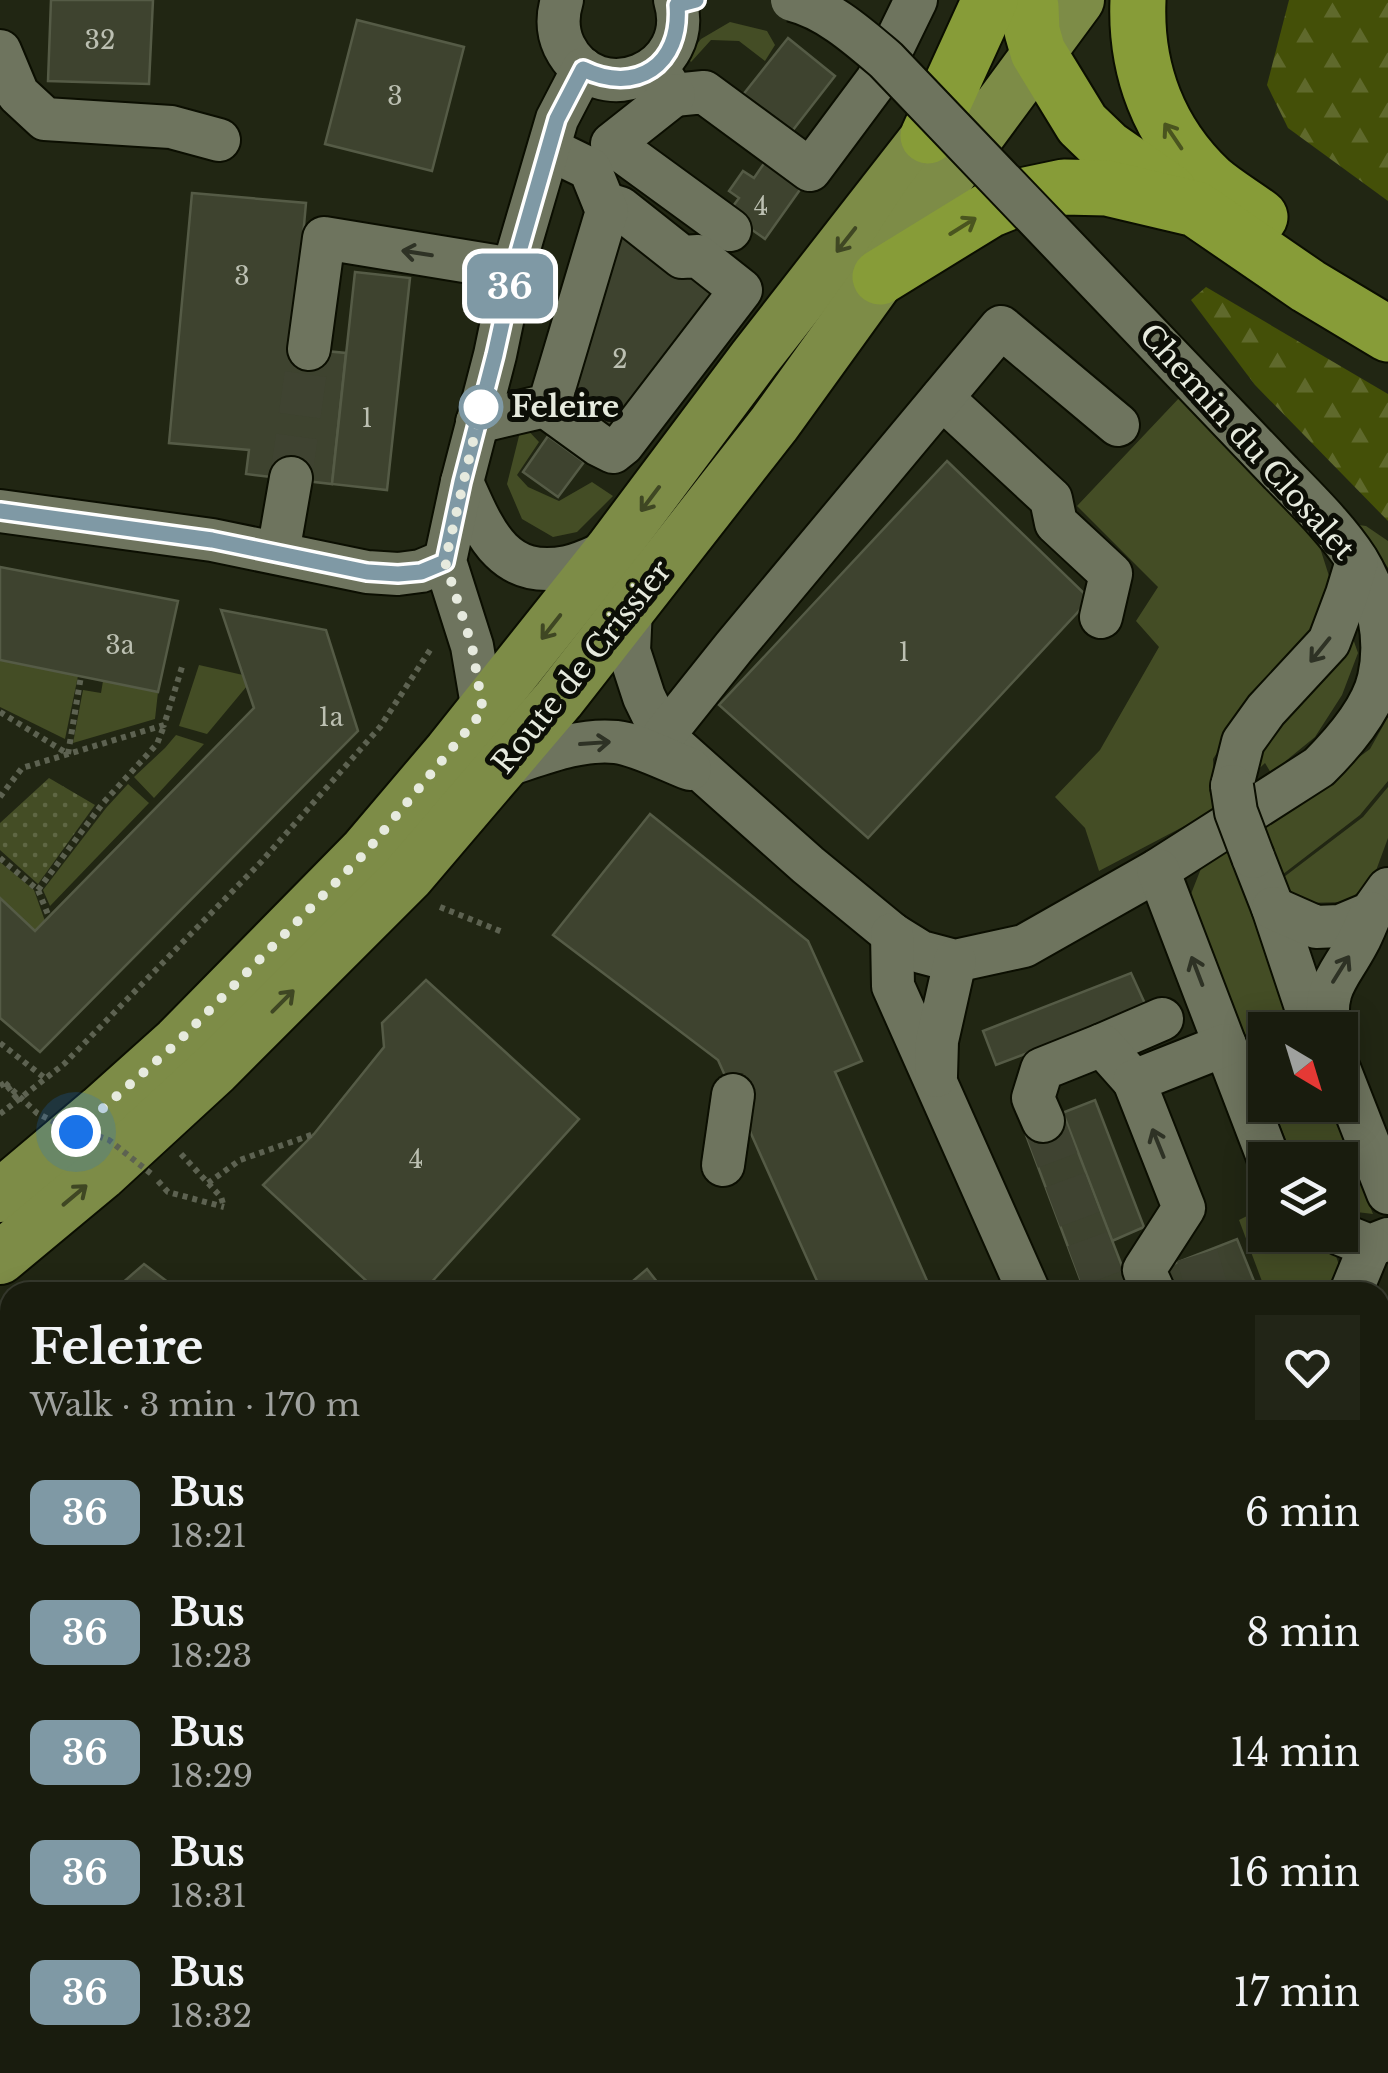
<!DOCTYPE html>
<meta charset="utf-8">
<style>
:root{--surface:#191c0e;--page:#222517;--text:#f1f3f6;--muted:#9fa19e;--line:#373a2e}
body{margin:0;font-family:"Libre Baskerville",serif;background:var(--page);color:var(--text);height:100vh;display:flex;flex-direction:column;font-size:38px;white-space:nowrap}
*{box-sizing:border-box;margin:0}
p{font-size:32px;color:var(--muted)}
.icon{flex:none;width:55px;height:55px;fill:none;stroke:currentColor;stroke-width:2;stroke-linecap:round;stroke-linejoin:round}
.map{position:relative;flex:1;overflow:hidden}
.side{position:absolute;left:0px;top:1282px;width:1390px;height:792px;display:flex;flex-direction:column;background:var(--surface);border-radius:30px 30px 0 0;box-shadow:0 5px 25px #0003,0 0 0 2px var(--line)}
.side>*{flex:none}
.badge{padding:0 20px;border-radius:15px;font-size:35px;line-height:65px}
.needle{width:65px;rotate:142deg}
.tools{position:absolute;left:1248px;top:1012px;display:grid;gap:20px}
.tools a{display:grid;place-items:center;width:110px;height:110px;border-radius:0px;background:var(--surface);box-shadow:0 5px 25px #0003,0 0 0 2px var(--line);font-size:50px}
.you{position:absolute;width:50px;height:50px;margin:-25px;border:8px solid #fff;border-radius:50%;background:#1a73e8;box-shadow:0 0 0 15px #1a73e833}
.map>.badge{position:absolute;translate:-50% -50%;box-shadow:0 0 0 5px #fff}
.round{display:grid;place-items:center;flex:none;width:105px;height:105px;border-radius:0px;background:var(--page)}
.head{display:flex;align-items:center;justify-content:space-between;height:170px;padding:0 30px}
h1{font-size:48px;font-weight:700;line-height:75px}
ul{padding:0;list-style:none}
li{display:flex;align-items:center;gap:30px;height:120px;padding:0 30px}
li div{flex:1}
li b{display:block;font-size:38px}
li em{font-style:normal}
li .badge{min-width:110px;font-weight:700;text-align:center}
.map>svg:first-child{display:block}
.green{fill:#444d25}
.forest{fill:url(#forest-firs)}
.park{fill:url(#park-dots)}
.building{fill:#3e432f;stroke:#555b46;stroke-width:2.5}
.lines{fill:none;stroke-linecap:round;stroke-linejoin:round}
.minor-tunnel{stroke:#3f4331;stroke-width:42;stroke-dasharray:42 21;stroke-linecap:butt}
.minor-casing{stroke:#0b0e01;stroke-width:46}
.major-casing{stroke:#0b0e01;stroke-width:56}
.highway-casing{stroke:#0b0e01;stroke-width:59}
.path{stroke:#5d6251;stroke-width:6;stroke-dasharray:5 5;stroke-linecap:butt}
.minor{stroke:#6e745e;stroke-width:42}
.major{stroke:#7d8c47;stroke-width:52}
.highway{stroke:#879c38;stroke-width:55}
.minor-bridge-casing{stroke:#0b0e01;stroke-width:46;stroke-linecap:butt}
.path-bridge{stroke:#5d6251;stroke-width:6;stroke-dasharray:5 5;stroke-linecap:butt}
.minor-bridge{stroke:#6e745e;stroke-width:42}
.oneway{stroke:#4a551f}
.oneway2{stroke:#3f4723}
.oneway3{stroke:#2e3225}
.line-casing{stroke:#fff;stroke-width:22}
.line{stroke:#7f99a5;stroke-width:15}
.walk{stroke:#e6eade;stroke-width:10;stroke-dasharray:0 18}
.stop-dot{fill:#fff;stroke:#7f99a5;stroke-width:5}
.labels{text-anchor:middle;stroke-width:10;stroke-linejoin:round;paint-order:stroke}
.number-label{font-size:25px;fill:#bcc0b2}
.stop-label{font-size:30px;font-weight:bold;fill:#e6eade;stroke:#0c0e06;text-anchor:start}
.street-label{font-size:30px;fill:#e6eade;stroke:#0c0e06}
</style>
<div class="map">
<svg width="1388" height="2073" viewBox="0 0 1388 2073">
<defs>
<pattern id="forest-firs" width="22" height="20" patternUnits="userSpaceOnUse" patternTransform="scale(2.5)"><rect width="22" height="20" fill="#445008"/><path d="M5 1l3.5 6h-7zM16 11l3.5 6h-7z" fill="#5f692c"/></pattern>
<pattern id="park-dots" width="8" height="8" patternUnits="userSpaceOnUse" patternTransform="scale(2.5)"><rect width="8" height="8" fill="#444d25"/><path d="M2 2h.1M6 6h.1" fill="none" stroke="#5f6744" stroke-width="1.8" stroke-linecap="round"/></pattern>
</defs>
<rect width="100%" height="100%" fill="#212613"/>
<g class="green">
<polygon points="730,22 767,31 775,45 765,61 739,41 711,40 691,62 687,57 701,39"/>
<polygon points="1181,396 1315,532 1329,576 1318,631 1264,680 1213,759 1215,810 1099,871 1085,828 1055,797 1100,750 1159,647 1136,621 1158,587 1077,506"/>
<polygon points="522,424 539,442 517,475 528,487 559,501 592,482 613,496 577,532 553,537 522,519 507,484"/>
<polygon points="1359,525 1366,526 1388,541 1388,568"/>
<polygon points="1351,633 1358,653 1342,695 1315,737 1271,773 1265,763 1246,781 1256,739"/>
<polygon points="0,660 78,676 65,739 0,707"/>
<polygon points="199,665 243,675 247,686 207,734 179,726"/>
<polygon points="103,681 158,692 155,719 73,743 83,690 101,693"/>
<polygon points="1388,717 1388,781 1360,815 1278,878 1263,828 1370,749"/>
<polygon points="176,735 204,744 154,798 134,777 165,748"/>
<polygon points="128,784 149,803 50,906 43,890 106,808"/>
<polygon points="1388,787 1388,838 1374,876 1348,902 1303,903 1280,880 1363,817"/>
<polygon points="1229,850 1301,1030 1265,1030 1265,1087 1189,899 1202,866"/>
<polygon points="0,862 34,890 45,921 35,931 0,898"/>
<polygon points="1272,1105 1330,1105 1373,1214 1340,1210 1340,1160 1294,1160"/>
<polygon points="1261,1209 1265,1218 1265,1235 1293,1235 1336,1256 1340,1268 1331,1292 1266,1292 1239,1220"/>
<path d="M1388 1297V1381C1379 1360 1372 1315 1388 1297Z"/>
<polygon points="1380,1449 1388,1471 1388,1657 1380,1661"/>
<polygon points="1388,1711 1388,1812 1380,1811 1380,1713"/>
</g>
<g class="forest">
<polygon points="1289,0 1388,0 1388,201 1288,128 1267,85"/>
<polygon points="1206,287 1388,394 1388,521 1255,385 1191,300"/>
</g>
<polygon class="park" points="49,778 95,805 38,884 0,850 0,823"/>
<g class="building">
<polygon points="51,0 153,0 149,84 48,81"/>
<polygon points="357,20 464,47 432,171 325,144"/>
<polygon points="788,38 835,76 786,139 738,101"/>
<polygon points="767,159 804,184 765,239 728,213 739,198 729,191 743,171 754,178"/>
<polygon points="192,193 306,203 293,348 346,353 332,484 246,474 249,450 169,443"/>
<polygon points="616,220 723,288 607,434 565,402"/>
<polygon points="355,272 410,278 387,490 332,484"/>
<polygon points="548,436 584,462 558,497 523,472"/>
<polygon points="947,461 1090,599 868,838 719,705"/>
<polygon points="0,567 178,601 158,692 0,660"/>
<polygon points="221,610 326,630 358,731 40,1052 0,1018 0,898 35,931 254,708"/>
<polygon points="650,814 808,941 862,1061 835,1072 932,1292 822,1292 718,1060 553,935"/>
<polygon points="1131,973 1147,1008 996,1065 983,1031"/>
<polygon points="426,980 579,1119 428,1286 373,1287 263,1185 314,1134 384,1047 382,1023"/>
<polygon points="1095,1100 1144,1227 1112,1241 1062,1113"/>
<polygon points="1063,1113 1132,1292 1085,1292 1023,1127"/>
<polygon points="1237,1239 1258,1291 1173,1292 1163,1268"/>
<polygon points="144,1264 181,1292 112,1292"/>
<polygon points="647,1269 665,1292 620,1292"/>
<polygon points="0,1539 10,1548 10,1658 0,1650"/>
<polygon points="10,1999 10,2065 100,2065 110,2073 0,2073 0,2012"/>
<polygon points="920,2065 1046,2065 1049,2073 899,2073"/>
<polygon points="1178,2065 1295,2065 1298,2073 1181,2073"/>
</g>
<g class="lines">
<g class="minor-tunnel">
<polyline points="291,478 309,349"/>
<polyline points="1043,1121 1107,1292"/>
<polyline points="1197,1255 1208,1292"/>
</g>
<defs>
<g id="minor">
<path d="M562 0C557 16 557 31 564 46 597 113 697 72 675 0"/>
<polyline points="0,51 18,94 45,119 171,127 219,140"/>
<polyline points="656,67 674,95 704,92 810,170 877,80 916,0"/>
<polyline points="674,95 612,144 730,230"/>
<polyline points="309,349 324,238 513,269"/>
<polyline points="942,398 1051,499 1056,523 1111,574 1101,617"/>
<polyline points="549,405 552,411 599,445 613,452 623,444 741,290 698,256 682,257 620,208 604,203"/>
<polyline points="477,422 549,405 607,211 590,169 549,149"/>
<path d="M462 482C484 531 502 580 567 567 582 564 597 556 611 550"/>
<polyline points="0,511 212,540 367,572 398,574 421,571 445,561"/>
<polyline points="278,553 291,478"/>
<path d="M631 608 629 651 644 697 663 736 808 865 892 934 921 952 955 961 1024 946 1158 870 1319 767C1342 744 1372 710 1379 678 1388 639 1378 594 1357 560 1336 528 1308 501 1281 473"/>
<polyline points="483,711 472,646 445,561 462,482 495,355 513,269 557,119 583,69"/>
<polyline points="663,736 734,647 1001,327 1118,425"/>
<path d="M501 767C537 756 577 738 616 742 636 744 669 761 690 769"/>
<polyline points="1232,786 1243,742 1266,710 1329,642 1347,594 1357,561"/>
<polyline points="1253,857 1273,908 1309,1016 1319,1030"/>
<polyline points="1158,870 1269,1160"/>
<polyline points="1273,908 1316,927 1340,926 1371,913 1388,889"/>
<polyline points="892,934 893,986 1029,1292"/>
<path d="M1329 1030C1323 986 1339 978 1358 942 1363 933 1367 922 1371 913"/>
<polyline points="1102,1045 1162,1019"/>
<polyline points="1340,1071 1388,1193"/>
<polyline points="936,1076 937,1041 955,961"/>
<polyline points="1043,1121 1033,1098 1042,1069 1102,1045 1134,1081"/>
<polyline points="723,1165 733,1095"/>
<polyline points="1340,1234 1370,1246 1388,1239"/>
<polyline points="1154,1292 1144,1270 1184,1208 1134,1081 1225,1045"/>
<polyline points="1351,1292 1370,1246"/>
<polyline points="1380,1860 1388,1846"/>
<polyline points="1380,1990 1388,1988"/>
<polyline points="1078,2065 1081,2073"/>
<polyline points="1375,2065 1378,2073"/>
<polyline points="860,2073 881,2065"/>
</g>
<g id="major">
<polyline points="0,1196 101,1111 178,1042 365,852 450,752 611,550 754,359 956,100"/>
<polyline points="0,1258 101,1174 214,1070 408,876 501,767 559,699 774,424 880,277 924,209 1078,0"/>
<polyline points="0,1784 10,1793"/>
<polyline points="0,1836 10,1845"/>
<polyline points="288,2065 298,2073"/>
</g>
<g id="highway">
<path d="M1138 0C1135 70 1159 133 1210 181 1225 194 1244 205 1260 217"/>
<polyline points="1031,7 1032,31 1038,52 1082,124 1107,148 1169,191"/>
<polyline points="928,136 990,0"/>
<polyline points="880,277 989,210 1026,195 1064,187 1107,188 1196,209 1308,286 1388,334"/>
</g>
</defs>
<use href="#minor" class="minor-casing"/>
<use href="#major" class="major-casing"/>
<use href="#highway" class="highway-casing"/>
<g class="path">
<polyline points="0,712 68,754 81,676"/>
<polyline points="0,797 22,768 164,725 182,667"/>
<polyline points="0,858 38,890 49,917"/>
<polyline points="38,890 103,803 157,744 164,726"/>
<polyline points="440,907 505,933"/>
<polyline points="0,1043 46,1079"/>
<polyline points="0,1086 5,1083 18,1100"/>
<polyline points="0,1114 64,1064 262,861 380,727 432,647"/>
<polyline points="181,1154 221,1197 224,1207"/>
<polyline points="158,1181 168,1192 224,1207"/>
<polyline points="208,1183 240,1160 314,1134"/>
</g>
<use href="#minor" class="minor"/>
<use href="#major" class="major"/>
<use href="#highway" class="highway"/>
<defs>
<g id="minor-bridge">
<path d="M792 0C828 9 859 37 886 60L1281 473"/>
<polyline points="1232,786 1236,812 1253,857"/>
</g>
</defs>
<use href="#minor-bridge" class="minor-bridge-casing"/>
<polyline class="path-bridge" points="5,1083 37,1113 69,1130 92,1134 109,1140 154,1176"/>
<use href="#minor-bridge" class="minor-bridge"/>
</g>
<defs><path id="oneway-shaft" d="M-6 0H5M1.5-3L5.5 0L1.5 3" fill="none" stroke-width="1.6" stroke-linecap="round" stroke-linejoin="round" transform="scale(2.5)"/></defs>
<g class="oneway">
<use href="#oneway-shaft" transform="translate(1173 136) rotate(-124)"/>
<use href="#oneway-shaft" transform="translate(963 226) rotate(-32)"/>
</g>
<g class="oneway2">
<use href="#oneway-shaft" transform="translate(846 240) rotate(128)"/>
<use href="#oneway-shaft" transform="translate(650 499) rotate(127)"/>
<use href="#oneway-shaft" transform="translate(551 627) rotate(128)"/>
<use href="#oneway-shaft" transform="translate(283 1001) rotate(-45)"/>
<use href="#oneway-shaft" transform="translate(75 1195) rotate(-40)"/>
</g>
<g class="oneway3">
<use href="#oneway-shaft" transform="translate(417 253) rotate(-171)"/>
<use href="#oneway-shaft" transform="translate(1320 650) rotate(129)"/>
<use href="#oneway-shaft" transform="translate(595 743) rotate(-4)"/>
<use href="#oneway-shaft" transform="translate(1341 969) rotate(-58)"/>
<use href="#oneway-shaft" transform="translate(1197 971) rotate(-111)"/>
<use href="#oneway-shaft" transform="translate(1158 1143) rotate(-112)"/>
</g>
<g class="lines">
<defs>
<path id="line" d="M0 511 212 540 367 572 398 574 421 572 445 562 462 482 495 355 514 269 557 119 583 69C636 95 682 65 677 5L696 0"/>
</defs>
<use href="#line" class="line-casing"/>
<use href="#line" class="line"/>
<polyline class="walk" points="76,1132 178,1042 366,852 483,711 472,646 445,562 481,407"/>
</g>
<circle class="stop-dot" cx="481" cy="407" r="20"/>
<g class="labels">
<g class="number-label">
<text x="100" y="49">32</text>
<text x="395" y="105">3</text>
<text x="761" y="215">4</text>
<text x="242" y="285">3</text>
<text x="620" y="368">2</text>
<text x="367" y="427">1</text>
<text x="120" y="654">3a</text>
<text x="904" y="661">1</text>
<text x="331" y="726">1a</text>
<text x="416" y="1168">4</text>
</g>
<g class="stop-label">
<text x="511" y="417">Feleire</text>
</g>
<g class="street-label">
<text transform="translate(1247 442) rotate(48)" y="10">Chemin du Closalet</text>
<text transform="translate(582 667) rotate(-51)" y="10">Route de Crissier</text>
</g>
</g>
</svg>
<div class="tools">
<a><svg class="needle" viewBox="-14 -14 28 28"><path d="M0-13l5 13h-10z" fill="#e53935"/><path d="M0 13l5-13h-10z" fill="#9fa19e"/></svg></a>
<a><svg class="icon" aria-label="layers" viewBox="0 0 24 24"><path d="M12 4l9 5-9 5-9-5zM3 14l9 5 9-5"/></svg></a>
</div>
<div class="you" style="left:76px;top:1132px"></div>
<b class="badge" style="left:510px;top:286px;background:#7f99a5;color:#fff">36</b>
<section class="side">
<div class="head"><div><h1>Feleire</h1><p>Walk · 3 min · 170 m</p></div><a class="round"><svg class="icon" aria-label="heart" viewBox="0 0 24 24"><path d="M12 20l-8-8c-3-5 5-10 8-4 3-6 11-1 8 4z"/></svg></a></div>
<ul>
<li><span class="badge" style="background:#7f99a5;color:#fff">36</span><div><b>Bus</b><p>18:21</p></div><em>6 min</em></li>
<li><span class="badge" style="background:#7f99a5;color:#fff">36</span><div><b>Bus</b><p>18:23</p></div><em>8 min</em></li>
<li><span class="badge" style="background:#7f99a5;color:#fff">36</span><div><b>Bus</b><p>18:29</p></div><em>14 min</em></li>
<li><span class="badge" style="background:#7f99a5;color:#fff">36</span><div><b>Bus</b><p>18:31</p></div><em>16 min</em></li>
<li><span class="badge" style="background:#7f99a5;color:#fff">36</span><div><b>Bus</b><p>18:32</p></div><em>17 min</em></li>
</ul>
</section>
</div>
